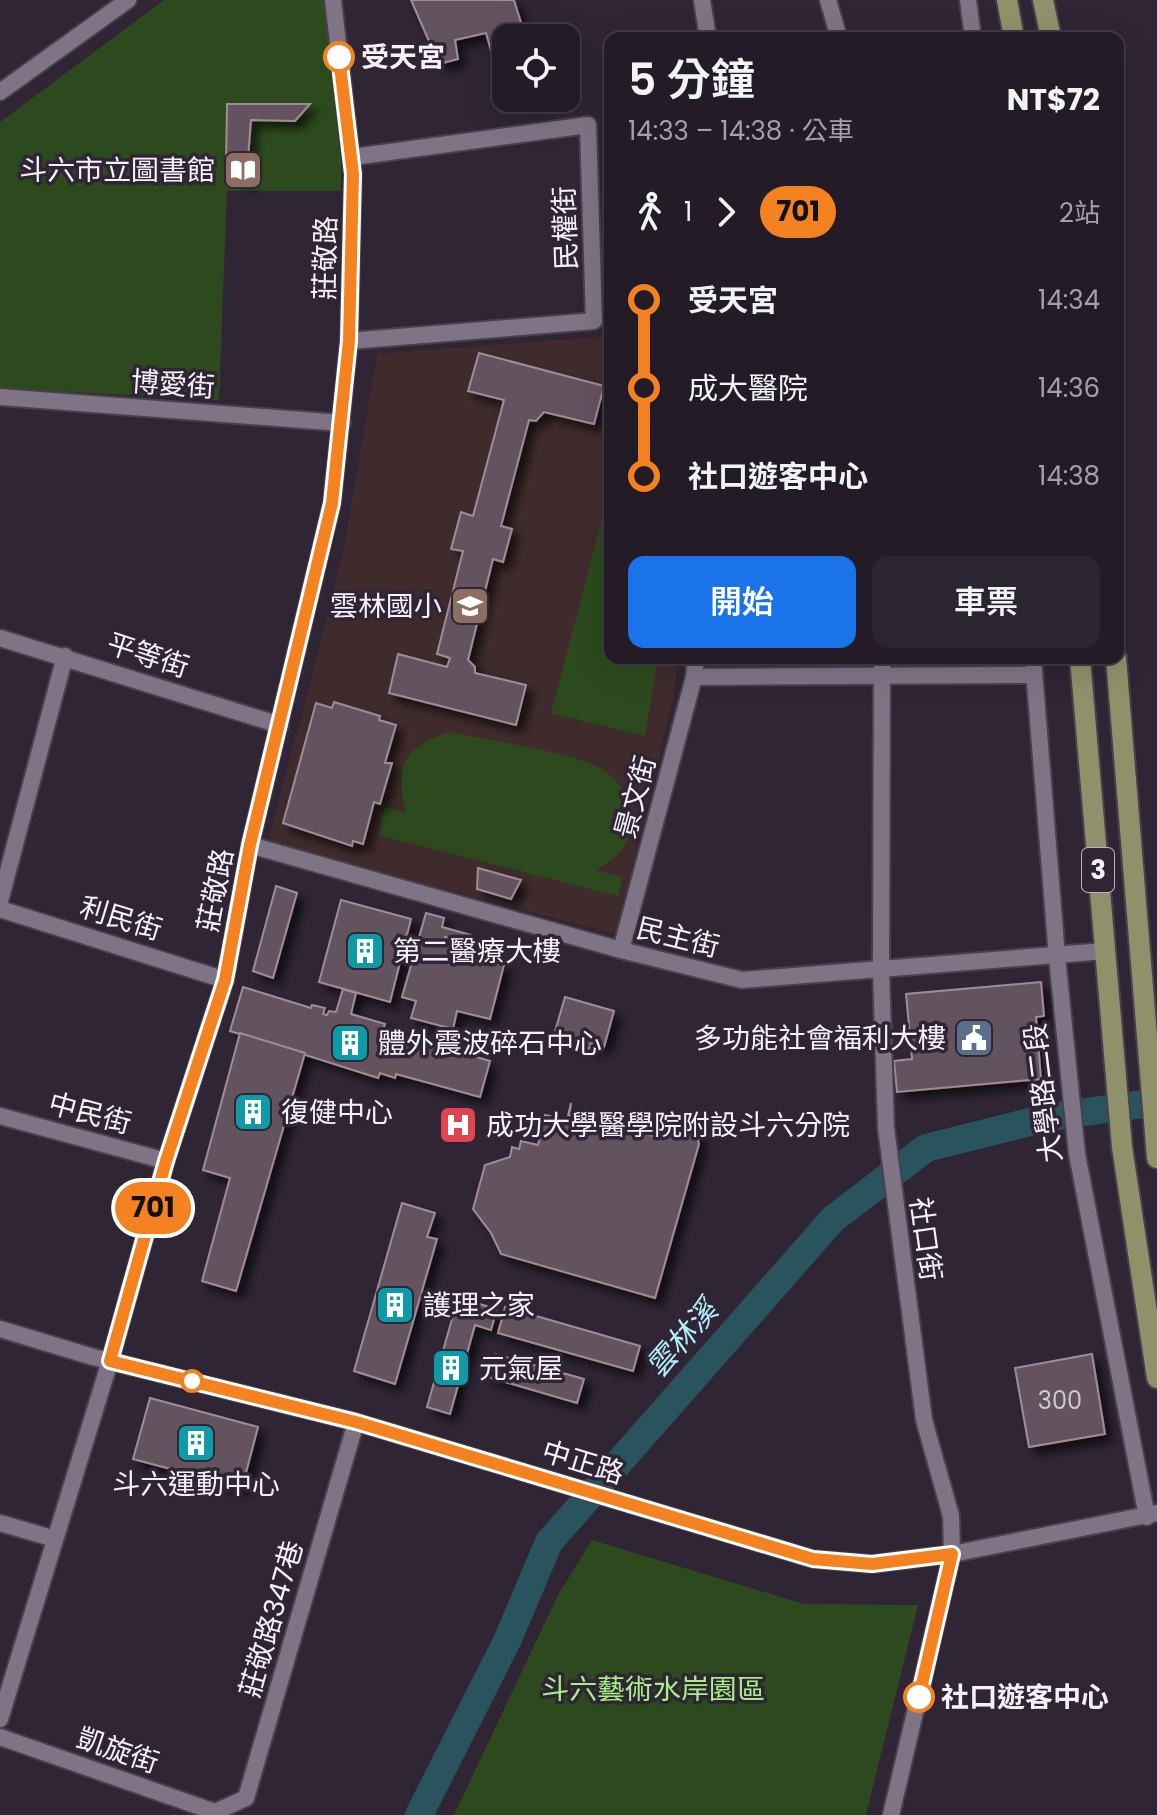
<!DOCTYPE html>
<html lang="zh-TW">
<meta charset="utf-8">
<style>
:root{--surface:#231c27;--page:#2b252f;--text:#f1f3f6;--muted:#a3a1a7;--line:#403a44;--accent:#1a73e8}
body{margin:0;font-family:Poppins,"Noto Sans TC",sans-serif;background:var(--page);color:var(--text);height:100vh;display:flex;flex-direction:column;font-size:30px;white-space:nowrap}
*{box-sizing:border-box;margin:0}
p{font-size:26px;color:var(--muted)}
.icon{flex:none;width:44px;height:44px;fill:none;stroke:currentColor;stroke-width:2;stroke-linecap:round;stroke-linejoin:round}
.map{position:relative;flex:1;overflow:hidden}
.side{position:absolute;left:604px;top:32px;width:520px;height:632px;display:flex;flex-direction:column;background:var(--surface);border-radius:16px;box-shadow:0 8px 32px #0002,0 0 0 2px var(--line)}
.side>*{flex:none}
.badge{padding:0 16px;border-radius:26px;font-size:28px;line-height:52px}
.tools{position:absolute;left:492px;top:24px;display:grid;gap:16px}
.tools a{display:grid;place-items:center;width:88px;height:88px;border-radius:16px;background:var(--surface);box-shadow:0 8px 32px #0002,0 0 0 2px var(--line);font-size:40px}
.map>.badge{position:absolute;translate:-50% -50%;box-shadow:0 0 0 4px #fff}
.legs{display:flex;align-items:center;gap:12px;height:88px;padding:0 24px;font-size:26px}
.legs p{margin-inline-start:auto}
.headline{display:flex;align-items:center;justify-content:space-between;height:136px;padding:0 24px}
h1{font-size:44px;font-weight:600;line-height:60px}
.action{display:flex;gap:16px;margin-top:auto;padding:16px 24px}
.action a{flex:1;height:92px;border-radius:16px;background:var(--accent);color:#fff;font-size:32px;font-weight:600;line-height:92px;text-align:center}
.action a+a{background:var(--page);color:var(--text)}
ul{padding:0 24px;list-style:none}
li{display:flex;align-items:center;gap:28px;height:88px;font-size:30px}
li i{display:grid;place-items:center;width:12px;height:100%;margin:0 10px;background:currentColor}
li i::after{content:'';width:20px;height:20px;margin:-10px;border:6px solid;border-radius:50%;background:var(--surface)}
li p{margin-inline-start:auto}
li:first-child i{background:linear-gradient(#0000 50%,currentColor 0)}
li:last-child i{background:linear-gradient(currentColor 50%,#0000 0)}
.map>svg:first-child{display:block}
.education{fill:#3f2b2b}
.green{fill:#2c4a1e}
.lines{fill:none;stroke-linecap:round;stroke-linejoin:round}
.river{stroke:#29545d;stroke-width:28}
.building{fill:#64525e;stroke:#a08c99;stroke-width:2;filter:url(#shadow)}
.minor-casing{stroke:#48404d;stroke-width:20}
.major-casing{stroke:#48404d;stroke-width:24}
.minor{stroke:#7f7486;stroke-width:16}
.major{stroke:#8f916b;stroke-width:20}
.line-1-casing{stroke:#fff;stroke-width:18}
.line-1{stroke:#f58220;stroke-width:12}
.stop-1-dot{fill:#fff;stroke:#f58220;stroke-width:4}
.labels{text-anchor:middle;stroke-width:7;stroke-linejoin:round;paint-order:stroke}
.number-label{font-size:24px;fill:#d2c8d3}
.shield{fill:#2f2534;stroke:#bab3bf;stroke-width:2}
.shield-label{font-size:26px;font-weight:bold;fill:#f6f0fa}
.stop-label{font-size:28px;font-weight:bold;fill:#f6f0fa;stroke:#2f2534;text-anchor:start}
.poi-label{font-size:28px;fill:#f6f0fa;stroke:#2f2534;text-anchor:start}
.street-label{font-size:28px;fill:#f6f0fa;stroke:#2f2534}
.park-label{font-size:28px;fill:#a5ef85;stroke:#2f2534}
.water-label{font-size:30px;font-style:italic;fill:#b3eefc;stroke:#2f2534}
</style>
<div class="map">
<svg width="1157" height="1815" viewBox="0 0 1157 1815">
<defs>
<filter id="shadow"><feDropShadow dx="7" dy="7" stdDeviation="4" flood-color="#0009"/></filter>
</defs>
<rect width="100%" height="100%" fill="#2f2534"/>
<polygon class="education" points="610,336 610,658 678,658 674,695 616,934 268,844 343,554 377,354"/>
<g class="green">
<polygon points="164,0 330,0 341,144 341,191 227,191 219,400 0,388 0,122"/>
<polygon points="607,500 610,501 610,658 658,658 645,736 551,713"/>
<path d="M450 732C486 740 579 753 605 771 621 782 630 799 631 818 632 844 617 858 596 870L623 878 618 896 378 835 385 807 407 813C391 769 406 745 450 732Z"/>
<polygon points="592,1540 804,1604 918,1605 866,1815 454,1815 558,1595"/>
</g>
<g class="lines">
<polyline class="river" points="419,1815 507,1641 549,1542 833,1219 926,1148 1050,1117 1157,1102"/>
</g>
<g class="building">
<polygon points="411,0 514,0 522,26 505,31 506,46 491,51 486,33 455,40 458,59 439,64"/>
<polygon points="227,104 310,104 295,121 251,120 246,184 226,168"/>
<polygon points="479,353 604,386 594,424 544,412 536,421 529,420 501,526 512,529 503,562 493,559 468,660 475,667 475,673 526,685 516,725 389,693 398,654 447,667 450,658 437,654 463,551 451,549 461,512 473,516 504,400 468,391"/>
<polygon points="334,702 380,716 379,720 396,725 385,763 392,763 380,804 374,802 363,844 353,841 352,846 283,823 316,703 332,708"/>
<polygon points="478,868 521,880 511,899 477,889"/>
<polygon points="276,886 297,893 273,978 253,971"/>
<polygon points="341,900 411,919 390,1002 319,982"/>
<polygon points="426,913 444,918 442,927 471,935 469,942 445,937 444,940 458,944 455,953 504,965 490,1019 457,1011 453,1029 411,1018 416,1001 402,997"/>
<polygon points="1041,982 1044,1016 1036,1017 1041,1079 897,1092 894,1061 912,1059 906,994"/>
<polygon points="243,987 311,1008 312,1005 325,1008 323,1014 327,1015 329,1011 336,1012 343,989 356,993 351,1014 385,1024 383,1030 490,1061 480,1097 396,1074 395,1078 380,1073 378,1078 230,1031"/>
<polygon points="565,997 614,1011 604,1047 591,1043 590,1049 554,1035"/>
<polygon points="240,1033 305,1053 236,1291 202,1281 230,1178 203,1170"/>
<polygon points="571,1103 569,1122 620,1134 621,1128 665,1139 669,1124 696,1131 699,1144 655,1298 501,1254 491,1233 473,1209 485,1165 510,1157 512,1147 519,1149 521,1141 538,1145 545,1115 567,1120"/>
<polygon points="402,1203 435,1213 427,1237 437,1239 395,1384 354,1371"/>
<polygon points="458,1298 497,1309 491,1330 475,1325 450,1414 427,1407"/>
<polygon points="505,1307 640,1346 633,1371 498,1333"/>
<polygon points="495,1354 584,1379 577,1403 488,1377"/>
<polygon points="1092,1354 1105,1434 1029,1447 1015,1368"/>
<polygon points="150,1398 258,1427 242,1488 133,1459"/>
</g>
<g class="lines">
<defs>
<g id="minor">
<polyline points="702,0 708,38"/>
<polyline points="828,0 839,38"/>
<polyline points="968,0 973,38"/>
<polyline points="0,92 128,0"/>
<polyline points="349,341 594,321 588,125 353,157"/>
<polyline points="0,397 342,423"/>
<polyline points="0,638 280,725"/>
<polyline points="882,658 881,970 886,1128 924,1420 951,1516 952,1554 891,1815"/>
<polyline points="1033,658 1057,957 1077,1154 1147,1517"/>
<polyline points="694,677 1034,675"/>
<polyline points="250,845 621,950 742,980 1105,951"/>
<polyline points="0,901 65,656"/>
<polyline points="0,909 225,980"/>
<polyline points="621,950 694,677 696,658"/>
<polyline points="0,1116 166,1161"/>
<polyline points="0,1329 93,1357 356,1422 813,1559 872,1564 952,1554 1157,1513"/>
<polyline points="0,1523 55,1539"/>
<polyline points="0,1719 110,1361 166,1161 225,980 250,845 332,503 349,341 353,174 333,0"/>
<polyline points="0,1737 215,1812"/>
<polyline points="215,1812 246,1798 356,1422"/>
</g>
<g id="major">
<polyline points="1007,0 1014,38"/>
<polyline points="1043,0 1051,38"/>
<polyline points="1080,658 1122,1147 1157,1378"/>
<polyline points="1116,658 1157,1158"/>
</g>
</defs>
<use href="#minor" class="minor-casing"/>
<use href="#major" class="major-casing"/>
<use href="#minor" class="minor"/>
<use href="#major" class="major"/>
</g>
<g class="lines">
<defs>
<polyline id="line-1" points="339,57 353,174 349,341 332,503 250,845 225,980 166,1161 110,1361 356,1422 813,1559 872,1564 952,1554 919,1697"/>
</defs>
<use href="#line-1" class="line-1-casing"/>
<use href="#line-1" class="line-1"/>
</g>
<defs>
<symbol id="library-square" viewBox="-11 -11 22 22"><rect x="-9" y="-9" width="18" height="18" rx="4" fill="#8d6e63" stroke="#2f2534"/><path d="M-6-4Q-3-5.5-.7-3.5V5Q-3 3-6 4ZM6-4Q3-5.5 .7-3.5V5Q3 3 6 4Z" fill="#fff"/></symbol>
<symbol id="school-square" viewBox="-11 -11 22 22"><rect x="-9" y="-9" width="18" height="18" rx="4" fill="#8d6e63" stroke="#2f2534"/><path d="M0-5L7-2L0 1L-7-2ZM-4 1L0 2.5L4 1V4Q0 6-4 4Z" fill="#fff"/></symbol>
<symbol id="building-square" viewBox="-11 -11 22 22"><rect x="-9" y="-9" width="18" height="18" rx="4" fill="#0f9aa8" stroke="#2f2534"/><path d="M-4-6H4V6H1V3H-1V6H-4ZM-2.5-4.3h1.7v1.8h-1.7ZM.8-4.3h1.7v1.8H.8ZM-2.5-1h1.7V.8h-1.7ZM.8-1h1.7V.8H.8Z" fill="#fff"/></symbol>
<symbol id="civic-square" viewBox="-11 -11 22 22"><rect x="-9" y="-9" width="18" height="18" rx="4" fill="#5c6f8a" stroke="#2f2534"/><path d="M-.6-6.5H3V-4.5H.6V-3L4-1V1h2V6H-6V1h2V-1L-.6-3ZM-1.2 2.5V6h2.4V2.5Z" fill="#fff"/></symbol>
<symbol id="hospital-square" viewBox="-11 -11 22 22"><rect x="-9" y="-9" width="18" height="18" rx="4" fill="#e0444e" stroke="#2f2534"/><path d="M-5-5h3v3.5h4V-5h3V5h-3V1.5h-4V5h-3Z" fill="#fff"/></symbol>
</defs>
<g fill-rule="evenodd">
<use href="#library-square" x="221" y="148" width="44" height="44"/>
<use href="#school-square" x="448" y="584" width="44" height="44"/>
<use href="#building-square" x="343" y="929" width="44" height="44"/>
<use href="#civic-square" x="952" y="1016" width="44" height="44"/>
<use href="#building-square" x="328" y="1021" width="44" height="44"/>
<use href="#building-square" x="231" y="1090" width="44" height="44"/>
<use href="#hospital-square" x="436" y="1103" width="44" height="44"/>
<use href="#building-square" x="373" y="1283" width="44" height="44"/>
<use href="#building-square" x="429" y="1346" width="44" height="44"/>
<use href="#building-square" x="174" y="1421" width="44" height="44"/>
</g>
<g class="stop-1-dot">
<circle cx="339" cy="57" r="14"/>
<circle cx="192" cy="1381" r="10"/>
<circle cx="919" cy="1697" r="14"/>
</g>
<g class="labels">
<g class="number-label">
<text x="1060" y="1409">300</text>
</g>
<rect class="shield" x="1082" y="848" width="32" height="44" rx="6"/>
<g class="shield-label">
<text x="1098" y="879">3</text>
</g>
<g class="stop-label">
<text x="361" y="67">受天宮</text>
<text x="941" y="1707">社口遊客中心</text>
</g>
<g class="poi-label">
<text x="215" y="180" text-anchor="end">斗六市立圖書館</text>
<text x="442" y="616" text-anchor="end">雲林國小</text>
<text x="393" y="961">第二醫療大樓</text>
<text x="946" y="1048" text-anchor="end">多功能社會福利大樓</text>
<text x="378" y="1053">體外震波碎石中心</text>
<text x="281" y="1122">復健中心</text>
<text x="486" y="1135">成功大學醫學院附設斗六分院</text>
<text x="423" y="1315">護理之家</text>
<text x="479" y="1378">元氣屋</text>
<text x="196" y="1494" text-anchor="middle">斗六運動中心</text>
</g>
<g class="street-label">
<text transform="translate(565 228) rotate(-92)" y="10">民權街</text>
<text transform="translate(325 258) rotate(-89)" y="10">莊敬路</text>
<text transform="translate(173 384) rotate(4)" y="10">博愛街</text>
<text transform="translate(148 655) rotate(18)" y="10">平等街</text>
<text transform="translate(635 797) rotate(-75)" y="10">景文街</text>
<text transform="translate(215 890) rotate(-79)" y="10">莊敬路</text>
<text transform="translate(121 918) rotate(17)" y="10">利民街</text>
<text transform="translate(678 937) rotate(14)" y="10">民主街</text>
<text transform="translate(1043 1093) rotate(-97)" y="10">大學路二段</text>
<text transform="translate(90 1113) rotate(15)" y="10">中民街</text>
<text transform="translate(926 1239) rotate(82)" y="10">社口街</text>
<text transform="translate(583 1462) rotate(17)" y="10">中正路</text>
<text transform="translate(271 1619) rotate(-74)" y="10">莊敬路347巷</text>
<text transform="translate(118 1750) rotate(19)" y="10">凱旋街</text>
</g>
<g class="park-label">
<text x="653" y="1699">斗六藝術水岸園區</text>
</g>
<g class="water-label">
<text transform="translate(682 1339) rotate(-49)" y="10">雲林溪</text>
</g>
</g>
</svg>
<div class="tools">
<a><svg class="icon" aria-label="locate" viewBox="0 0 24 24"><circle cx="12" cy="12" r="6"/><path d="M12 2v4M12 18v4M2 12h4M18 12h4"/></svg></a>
</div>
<b class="badge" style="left:153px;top:1208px;background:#f58220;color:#111">701</b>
<section class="side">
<div class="headline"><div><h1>5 分鐘</h1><p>14:33 – 14:38 · 公車</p></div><b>NT$72</b></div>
<div class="legs"><svg class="icon" aria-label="walk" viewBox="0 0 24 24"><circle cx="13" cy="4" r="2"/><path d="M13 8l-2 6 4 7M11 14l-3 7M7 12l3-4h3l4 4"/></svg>1<svg class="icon" aria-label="forward" viewBox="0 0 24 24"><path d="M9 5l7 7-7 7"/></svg><b class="badge" style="background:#f58220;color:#111">701</b><p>2站</p></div>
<ul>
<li><i style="color:#f58220"></i><b>受天宮</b><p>14:34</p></li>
<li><i style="color:#f58220"></i><span>成大醫院</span><p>14:36</p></li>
<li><i style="color:#f58220"></i><b>社口遊客中心</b><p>14:38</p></li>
</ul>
<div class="action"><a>開始</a><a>車票</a></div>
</section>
</div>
